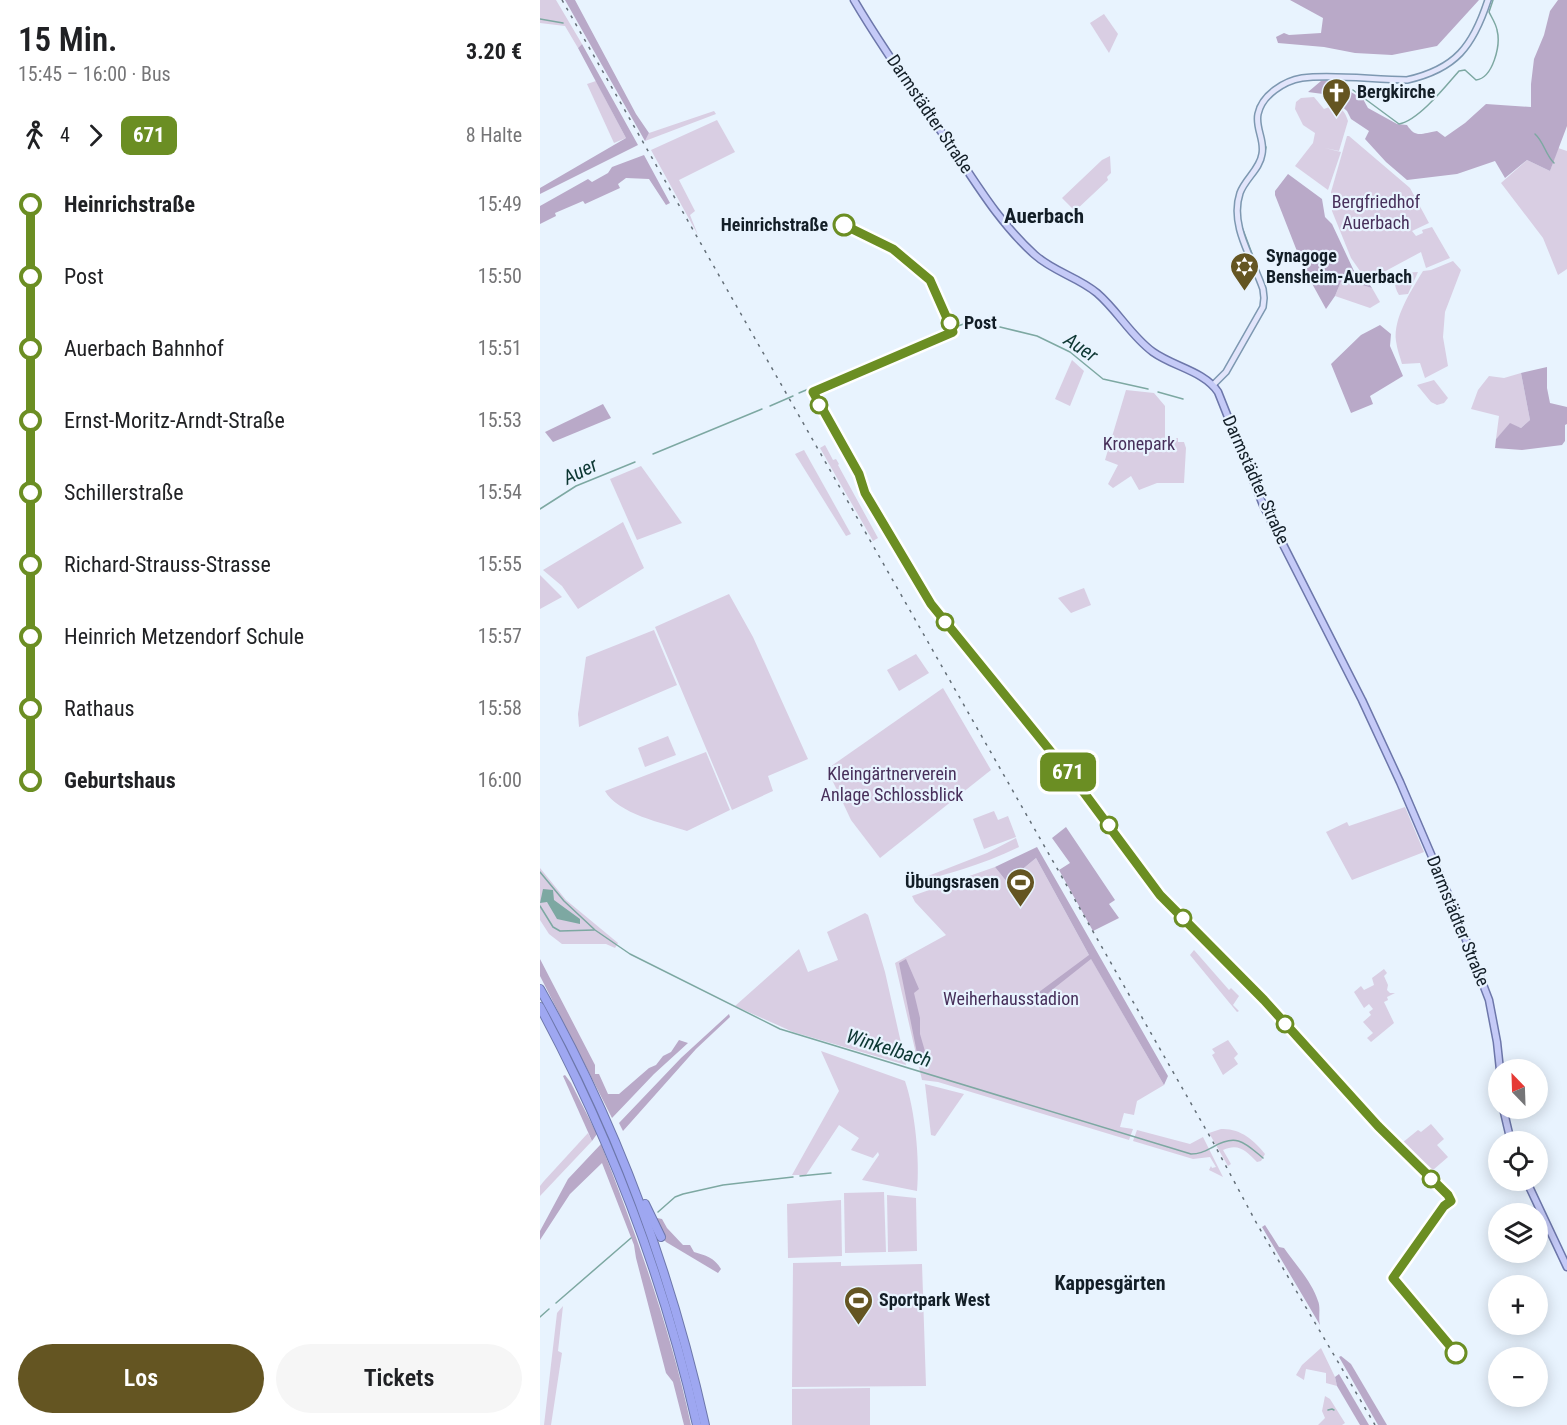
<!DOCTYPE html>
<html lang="de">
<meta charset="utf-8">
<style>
:root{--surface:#fff;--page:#f6f6f6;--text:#202124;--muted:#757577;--accent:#645522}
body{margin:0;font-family:"Roboto Condensed",sans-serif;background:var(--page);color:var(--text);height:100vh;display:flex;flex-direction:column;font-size:22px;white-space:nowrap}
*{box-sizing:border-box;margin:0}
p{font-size:20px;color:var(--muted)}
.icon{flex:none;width:33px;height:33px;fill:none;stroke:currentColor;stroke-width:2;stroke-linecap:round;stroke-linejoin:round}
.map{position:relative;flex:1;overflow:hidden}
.sheet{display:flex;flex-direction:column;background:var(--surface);width:540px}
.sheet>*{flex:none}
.badge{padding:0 12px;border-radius:9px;font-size:21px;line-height:39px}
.needle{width:39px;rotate:337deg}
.controls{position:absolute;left:948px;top:1059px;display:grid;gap:12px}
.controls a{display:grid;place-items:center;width:60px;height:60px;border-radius:50%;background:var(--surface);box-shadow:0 3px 15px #0003;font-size:30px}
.map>.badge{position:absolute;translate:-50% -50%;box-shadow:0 0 0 3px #fff}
.legs{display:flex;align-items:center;gap:9px;height:66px;padding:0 18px;font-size:20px}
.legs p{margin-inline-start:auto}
.head{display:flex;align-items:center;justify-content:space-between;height:102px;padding:0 18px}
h1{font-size:33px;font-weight:600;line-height:45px}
.button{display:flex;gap:12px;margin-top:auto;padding:12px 18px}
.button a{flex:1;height:69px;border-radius:36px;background:var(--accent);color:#fff;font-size:24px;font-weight:600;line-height:69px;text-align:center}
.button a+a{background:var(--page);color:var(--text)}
ul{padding:0 18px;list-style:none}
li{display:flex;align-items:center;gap:21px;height:72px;font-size:22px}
li i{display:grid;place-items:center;width:9px;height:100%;margin:0 8px;background:currentColor}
li i::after{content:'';width:15px;height:15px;margin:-8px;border:4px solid;border-radius:50%;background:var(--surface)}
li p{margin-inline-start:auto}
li:first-child i{background:linear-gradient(#0000 50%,currentColor 0)}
li:last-child i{background:linear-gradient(currentColor 50%,#0000 0)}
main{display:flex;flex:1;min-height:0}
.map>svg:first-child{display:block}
.green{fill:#d9cee3}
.forest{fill:#b9a9c8}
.water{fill:#7da8a2}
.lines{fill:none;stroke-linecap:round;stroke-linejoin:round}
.stream{stroke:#7da8a2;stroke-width:1.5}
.secondary-casing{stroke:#7d98b1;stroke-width:8}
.primary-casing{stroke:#6d77aa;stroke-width:9}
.highway-casing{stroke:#6d77aa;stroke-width:10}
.secondary{stroke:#e2e5fb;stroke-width:5}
.primary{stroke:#c5caf7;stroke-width:6}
.highway{stroke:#9ea7f1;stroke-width:8}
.rail{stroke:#636e77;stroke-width:1.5;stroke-dasharray:3 6;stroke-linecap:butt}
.line-1-casing{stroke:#fff;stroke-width:14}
.line-1{stroke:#6b8e23;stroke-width:9}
.stop-1-dot{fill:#fff;stroke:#6b8e23;stroke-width:3}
.labels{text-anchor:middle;stroke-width:4.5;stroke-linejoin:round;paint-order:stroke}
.poi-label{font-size:18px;font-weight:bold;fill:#131e27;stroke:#e8f3fe;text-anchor:start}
.street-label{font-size:18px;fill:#131e27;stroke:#e8f3fe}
.park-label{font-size:18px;fill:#472f5a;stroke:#e8f3fe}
.stop-label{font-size:18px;font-weight:bold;fill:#131e27;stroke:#e8f3fe;text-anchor:end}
.water-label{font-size:20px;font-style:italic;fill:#0c3632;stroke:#e8f3fe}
.neighbourhood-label{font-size:20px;font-weight:bold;fill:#131e27;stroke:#e8f3fe}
.quarter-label{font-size:21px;font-weight:bold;fill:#131e27;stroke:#e8f3fe}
</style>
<main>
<section class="sheet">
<div class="head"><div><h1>15 Min.</h1><p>15:45 – 16:00 · Bus</p></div><b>3.20 €</b></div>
<div class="legs"><svg class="icon" aria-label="walk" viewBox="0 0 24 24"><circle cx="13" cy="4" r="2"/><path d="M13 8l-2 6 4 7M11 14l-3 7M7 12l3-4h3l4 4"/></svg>4<svg class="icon" aria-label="forward" viewBox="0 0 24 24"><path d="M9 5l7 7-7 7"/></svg><b class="badge" style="background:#6b8e23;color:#fff">671</b><p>8 Halte</p></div>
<ul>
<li><i style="color:#6b8e23"></i><b>Heinrichstraße</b><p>15:49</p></li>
<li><i style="color:#6b8e23"></i><span>Post</span><p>15:50</p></li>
<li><i style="color:#6b8e23"></i><span>Auerbach Bahnhof</span><p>15:51</p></li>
<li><i style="color:#6b8e23"></i><span>Ernst-Moritz-Arndt-Straße</span><p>15:53</p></li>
<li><i style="color:#6b8e23"></i><span>Schillerstraße</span><p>15:54</p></li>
<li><i style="color:#6b8e23"></i><span>Richard-Strauss-Strasse</span><p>15:55</p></li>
<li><i style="color:#6b8e23"></i><span>Heinrich Metzendorf Schule</span><p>15:57</p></li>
<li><i style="color:#6b8e23"></i><span>Rathaus</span><p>15:58</p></li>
<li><i style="color:#6b8e23"></i><b>Geburtshaus</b><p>16:00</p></li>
</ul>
<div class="button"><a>Los</a><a>Tickets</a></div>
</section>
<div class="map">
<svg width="1027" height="1425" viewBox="0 0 1027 1425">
<rect width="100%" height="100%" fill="#e8f3fe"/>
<g class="green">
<polygon points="0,0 16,0 42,44 38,48 25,26 0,23"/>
<polygon points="564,14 578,34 569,53 550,23"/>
<polygon points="56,81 86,138 74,143 47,84"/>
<path d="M774 97 784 109C797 103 804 108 808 121L799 151 785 148 801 152 788 190 755 166 773 143 775 133 763 125 755 109 756 102 761 98Z"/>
<polygon points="174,111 176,114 105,141 109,133"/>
<polygon points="177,120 195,152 139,180 155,211 150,215 158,235 111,150"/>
<polygon points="807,136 809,136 870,188 889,223 872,231 876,236 883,233 882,230 892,227 910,258 886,268 881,252 827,281 811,258 792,211 791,192"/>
<polygon points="1018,148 1027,151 1027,269 1018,275 1003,238 961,183 987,160 1010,171"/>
<polygon points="570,156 571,173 567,177 568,180 535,211 522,198 562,160"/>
<path d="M913 261 921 270 905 312 903 337 908 366 885 378 880 363 862 364C860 357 857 349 856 341 853 318 871 291 883 271L891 270Z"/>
<path d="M878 272 868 294 859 295C853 285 854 280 862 273Z"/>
<polygon points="802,279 832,288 840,302 830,308 795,296"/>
<polygon points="532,360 544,371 530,406 515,399"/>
<polygon points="981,373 990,420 981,428 970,424 956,439 959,416 931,409 938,390 949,376 964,378"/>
<polygon points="894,380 908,398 904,403 897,405 891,402 877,385"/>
<polygon points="586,390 614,393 625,406 625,438 638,438 638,442 644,442 646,448 644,483 617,483 599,490 591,476 573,488 568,484 578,465 565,460"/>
<polygon points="285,445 293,460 296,459 299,464 298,465 338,538 333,541 280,448"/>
<polygon points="264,450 311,534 306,536 255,454"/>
<polygon points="101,466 142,523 97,540 70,479"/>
<polygon points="83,522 104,568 38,609 22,586 3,570"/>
<polygon points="0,575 22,597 0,609"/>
<polygon points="544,588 551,605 531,613 518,598"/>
<polygon points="189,594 213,637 268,759 228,776 233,791 192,810 115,627"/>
<polygon points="114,630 137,685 39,727 38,714 46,657"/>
<polygon points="376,654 389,673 359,691 347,670"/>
<polygon points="403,688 451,770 340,858 311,820 287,769"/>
<polygon points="128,736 136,755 105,767 98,748"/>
<path d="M166 752 190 810 147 831C123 823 78 814 65 791Z"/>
<polygon points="865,807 884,852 812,880 786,832 807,822 809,826"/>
<polygon points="454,811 458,820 468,816 476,837 444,849 433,819"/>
<path d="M476 838 479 847C442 865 405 875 365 885L447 853Z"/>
<polygon points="496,858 549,955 624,1085 597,1101 594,1115 584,1113 580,1127 593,1129 589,1140 398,1082 382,1080 355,963 406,935 375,902 372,896 455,867 467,882"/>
<polygon points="0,868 26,900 78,943 75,948 66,944 22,944 9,934 0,920"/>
<polygon points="325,913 328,915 345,972 366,1065 253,1032 195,1006 259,949 268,972 298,960 287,932"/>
<polygon points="654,950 689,990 691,988 699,996 693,1005 699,1011 697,1012 650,955"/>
<polygon points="844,969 847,973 844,976 848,985 847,990 850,993 855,993 847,997 848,1000 844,1002 854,1023 831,1042 827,1038 833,1033 823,1022 831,1015 829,1012 833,1009 829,1004 824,1008 814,992 821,986 824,990 834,985 832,978"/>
<polygon points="688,1040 698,1054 694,1058 698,1064 683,1075 672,1055 675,1053 672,1049"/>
<path d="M281 1051 365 1081C375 1110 380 1160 377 1191L322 1180 339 1155 338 1152 333 1158 311 1150 319 1138 299 1125 266 1175H252L299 1091Z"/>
<polygon points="385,1084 424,1094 395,1136 391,1135"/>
<polygon points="891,1124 904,1139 897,1145 908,1157 893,1170 862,1143 878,1130 881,1132"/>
<path d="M681 1129C700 1128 714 1140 725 1154L721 1161 717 1162C706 1151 699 1143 683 1150L691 1164 688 1166 669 1133Z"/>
<polygon points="597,1130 650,1144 663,1137 683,1177 669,1170 671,1166 672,1168 676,1167 670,1157 653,1159 593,1141"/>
<polygon points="48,1133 52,1141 0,1196 0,1186 4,1181"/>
<polygon points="344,1192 346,1252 305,1253 304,1193"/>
<polygon points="347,1195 376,1198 377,1251 348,1252"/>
<polygon points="301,1200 302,1256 248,1258 247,1204"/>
<polygon points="301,1262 301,1266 382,1264 386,1386 252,1387 253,1263"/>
<polygon points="23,1306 18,1351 22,1353 11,1425 4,1425 17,1313"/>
<polygon points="781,1348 795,1377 797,1386 786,1383 786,1373 766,1369 764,1380 756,1375 762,1365"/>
<polygon points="330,1388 330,1425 252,1425 252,1389"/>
<polygon points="785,1396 790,1399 805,1423 802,1425 778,1425 785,1418 782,1411"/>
</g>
<g class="forest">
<polygon points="25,0 35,0 96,114 109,133 105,141"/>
<polygon points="750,0 939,0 897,46 852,55 815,53 784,47 738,43 736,37 744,33 749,35 781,33 783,18"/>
<path d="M1018 0H1027V126L1010 171 987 160 965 178 955 161 917 174 867 180 846 162 825 139 829 131 811 119 807 111 797 102 783 94 768 92 781 81 790 80 823 99 828 108 857 124 867 125C876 139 882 133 897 131L905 137 925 123 946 104 991 107V84L994 59 1004 35 1010 11Z"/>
<polygon points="42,44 98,145 0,194 0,188 86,138 38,48"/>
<polygon points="104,155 130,203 126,205 109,179 86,178 78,184 80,188 45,204 43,201 15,213 16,216 0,224 0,206 48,179 52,182 68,173 72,167"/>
<polygon points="748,174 782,199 785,217 792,224 814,271 827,281 832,288 802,279 795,296 786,309 764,269 735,195 735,191"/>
<polygon points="840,325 851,334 850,346 863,376 830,396 833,404 811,413 791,364 821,335"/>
<polygon points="1007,367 1007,388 1010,403 1027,407 1027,424 1025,425 1025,441 1022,445 982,450 955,448 956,439 970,423 981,428 990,420 981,373"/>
<polygon points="63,404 71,418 13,442 5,432"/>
<polygon points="526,827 575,900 569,904 579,918 553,931 519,870 530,863 512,838"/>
<polygon points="497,847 628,1076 624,1085 551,959 498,1001 495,995 549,955 496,858 467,882 455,867"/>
<polygon points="0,959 55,1065 55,1074 59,1074 68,1094 79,1094 109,1068 116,1065 123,1056 131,1052 139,1040 148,1043 114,1074 72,1118 0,976"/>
<polygon points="366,959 379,989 374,993 380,1018 380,1034 389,1065 379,1063 359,963"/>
<polygon points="189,1014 190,1017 156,1049 83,1131 79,1123 141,1058"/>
<polygon points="25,1075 31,1083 57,1134 52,1141 23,1076"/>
<path d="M61 1144C97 1237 130 1327 151 1425H144L133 1382 126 1373 96 1258 94 1245 62 1163 30 1194 0 1240V1231L28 1179Z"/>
<path d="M117 1218 122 1219 127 1228 143 1245H150L154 1252C165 1255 175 1258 181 1269L178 1273 126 1242 118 1232 114 1220Z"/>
<path d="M725 1225 739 1247 744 1248C756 1265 772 1282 778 1301 781 1308 778 1317 780 1325L722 1227Z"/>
<polygon points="801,1356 811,1364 847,1425 838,1425 799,1357"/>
<polygon points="799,1374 829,1425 820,1425 797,1386 795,1377"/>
</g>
<polygon class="water" points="3,889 13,890 14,900 40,919 40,924 17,919 7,902 0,903"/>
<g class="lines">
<g class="stream">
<polyline points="0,19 23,23"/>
<path d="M813 90 859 124C878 121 906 86 919 71L925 70 936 80C953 78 961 45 957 30 956 24 952 18 949 12L953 0"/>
<path d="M995 134C1004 142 1005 154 1014 163"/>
<polyline points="723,160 726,147"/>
<polyline points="702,227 720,275"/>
<polyline points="449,323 453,325"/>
<polyline points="415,327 435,320"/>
<polyline points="460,327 497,336 530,352 563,379 608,389"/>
<polyline points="327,364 410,328"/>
<polyline points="618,392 643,399"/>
<polyline points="259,393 319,368"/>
<polyline points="230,406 253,396"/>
<polyline points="113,454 222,409"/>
<polyline points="0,509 36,486 95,462"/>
<path d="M0 872 24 901 55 930 90 954 240 1029 651 1154C660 1154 665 1151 673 1147 697 1133 705 1143 723 1158"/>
<polyline points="0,906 13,927 20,931 54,930"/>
<polyline points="260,1176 291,1173"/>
<polyline points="118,1212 135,1197 143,1194 183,1185 253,1177"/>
<polyline points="16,1303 91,1238"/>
<polyline points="0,1317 9,1309"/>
<polyline points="788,1410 792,1409 794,1410"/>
</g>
<defs>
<path id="secondary" d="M673 385 686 372 723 307 724 298 723 289C713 259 689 226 700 193 705 179 720 169 722 154 725 140 715 128 718 114 722 95 744 81 762 78 794 74 834 80 867 80 916 69 933 46 948 0"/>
<g id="primary">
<path d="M314 0C342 48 375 94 407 140 434 180 459 223 495 255 514 272 538 277 557 293 578 311 591 336 613 352 634 367 664 371 678 392L723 505 822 700 860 782 911 901 949 1000 957 1042 960 1070"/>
<polyline points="963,1108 971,1142"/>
<polyline points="986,1180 1027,1267"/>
</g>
<g id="highway">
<path d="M0 989C77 1125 131 1273 165 1425"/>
<path d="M0 1007C71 1139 124 1279 157 1425"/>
<polyline points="105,1204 121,1237"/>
</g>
</defs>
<use href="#secondary" class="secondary-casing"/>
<use href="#primary" class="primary-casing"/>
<use href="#highway" class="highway-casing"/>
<use href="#secondary" class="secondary"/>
<use href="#primary" class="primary"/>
<use href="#highway" class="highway"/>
<polyline class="rail" points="22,0 673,1142 717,1224 835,1425"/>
</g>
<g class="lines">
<defs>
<polyline id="line-1" points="304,225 353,249 390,280 413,332 273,392 319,474 325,493 391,604 542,790 620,895 724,1000 838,1126 908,1195 911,1201 904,1206 853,1278 916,1353"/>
</defs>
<use href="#line-1" class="line-1-casing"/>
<use href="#line-1" class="line-1"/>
</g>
<defs>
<symbol id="church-pin" viewBox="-11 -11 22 30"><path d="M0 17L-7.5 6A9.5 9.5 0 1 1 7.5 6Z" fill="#645522" stroke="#e8f3fe"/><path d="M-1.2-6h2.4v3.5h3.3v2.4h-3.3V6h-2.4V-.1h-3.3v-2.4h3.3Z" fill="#fff"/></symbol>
<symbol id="synagogue-pin" viewBox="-11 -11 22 30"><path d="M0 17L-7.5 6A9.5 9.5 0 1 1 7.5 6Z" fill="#645522" stroke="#e8f3fe"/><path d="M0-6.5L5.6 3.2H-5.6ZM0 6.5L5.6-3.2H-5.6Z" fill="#fff"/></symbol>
<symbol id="stadium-pin" viewBox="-11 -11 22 30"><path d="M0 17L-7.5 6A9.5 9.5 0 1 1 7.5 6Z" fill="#645522" stroke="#e8f3fe"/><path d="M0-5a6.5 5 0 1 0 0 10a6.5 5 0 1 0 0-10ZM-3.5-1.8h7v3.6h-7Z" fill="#fff"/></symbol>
</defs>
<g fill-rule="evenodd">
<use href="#church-pin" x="780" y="76" width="33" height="45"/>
<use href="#synagogue-pin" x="688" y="250" width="33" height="45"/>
<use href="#stadium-pin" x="464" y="866" width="33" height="45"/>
<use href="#stadium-pin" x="302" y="1284" width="33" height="45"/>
</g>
<g class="stop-1-dot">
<circle cx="304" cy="225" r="10"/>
<circle cx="410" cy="323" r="8"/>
<circle cx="279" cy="405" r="8"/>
<circle cx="405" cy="622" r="8"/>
<circle cx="569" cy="825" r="8"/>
<circle cx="643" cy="918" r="8"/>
<circle cx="745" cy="1024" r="8"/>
<circle cx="891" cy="1179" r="8"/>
<circle cx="916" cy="1353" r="10"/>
</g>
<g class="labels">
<g class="poi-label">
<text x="817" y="98">Bergkirche</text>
<text x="726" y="262">Synagoge<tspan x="726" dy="21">Bensheim-Auerbach</tspan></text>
<text x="459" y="888" text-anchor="end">Übungsrasen</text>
<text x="339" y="1306">Sportpark West</text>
</g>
<g class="street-label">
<text transform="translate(390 114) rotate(56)" y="6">Darmstädter Straße</text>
<text transform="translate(716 480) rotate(66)" y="6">Darmstädter Straße</text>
<text transform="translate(918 921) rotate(68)" y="6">Darmstädter Straße</text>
</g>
<g class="park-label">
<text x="836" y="208">Bergfriedhof<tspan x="836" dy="21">Auerbach</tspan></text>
<text x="599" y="450">Kronepark</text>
<text x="352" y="780">Kleingärtnerverein<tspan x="352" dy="21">Anlage Schlossblick</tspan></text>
<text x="471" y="1005">Weiherhausstadion</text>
</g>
<g class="stop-label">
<text x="288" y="231">Heinrichstraße</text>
<text x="424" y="329" text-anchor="start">Post</text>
</g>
<g class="water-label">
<text transform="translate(541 347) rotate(34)" y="7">Auer</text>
<text transform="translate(40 471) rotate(-26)" y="7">Auer</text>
<text transform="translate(349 1048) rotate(17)" y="7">Winkelbach</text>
</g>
<g class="neighbourhood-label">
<text x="570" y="1290">Kappesgärten</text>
</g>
<g class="quarter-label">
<text x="504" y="223">Auerbach</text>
</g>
</g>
</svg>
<div class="controls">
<a><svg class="needle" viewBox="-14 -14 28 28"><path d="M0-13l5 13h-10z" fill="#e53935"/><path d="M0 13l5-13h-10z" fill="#757577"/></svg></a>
<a><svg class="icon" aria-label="locate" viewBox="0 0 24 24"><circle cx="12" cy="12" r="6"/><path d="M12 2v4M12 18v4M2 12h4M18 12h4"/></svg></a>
<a><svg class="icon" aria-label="layers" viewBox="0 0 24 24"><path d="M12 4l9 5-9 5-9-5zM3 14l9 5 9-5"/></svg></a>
<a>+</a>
<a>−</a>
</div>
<b class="badge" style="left:528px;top:772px;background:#6b8e23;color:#fff">671</b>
</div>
</main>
